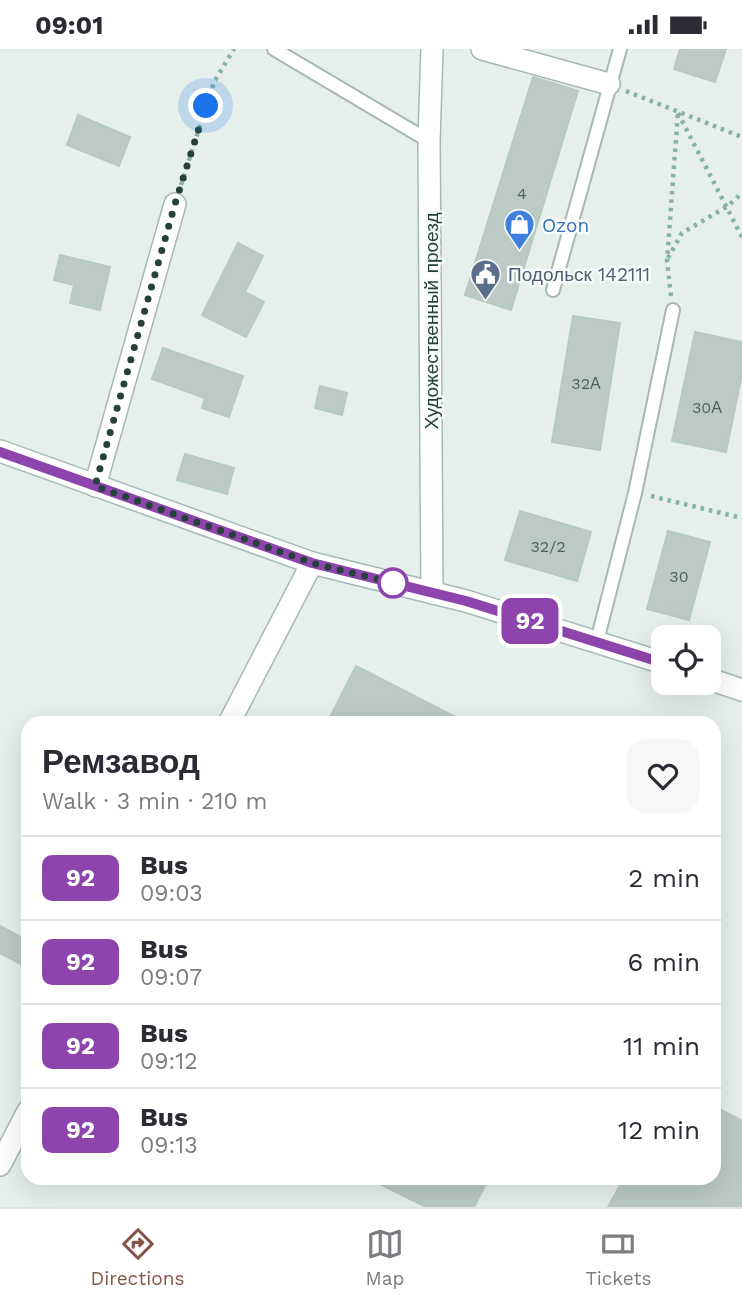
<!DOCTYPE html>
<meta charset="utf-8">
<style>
:root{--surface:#fff;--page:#f7f7f7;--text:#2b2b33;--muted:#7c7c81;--line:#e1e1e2;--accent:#855347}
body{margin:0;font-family:"Work Sans",sans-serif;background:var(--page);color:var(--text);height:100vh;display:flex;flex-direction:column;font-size:26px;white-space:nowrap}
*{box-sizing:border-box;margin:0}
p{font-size:23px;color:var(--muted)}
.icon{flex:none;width:38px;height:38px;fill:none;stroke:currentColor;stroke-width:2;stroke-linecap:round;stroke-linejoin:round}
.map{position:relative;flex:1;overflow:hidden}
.panel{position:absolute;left:21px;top:667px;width:700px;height:469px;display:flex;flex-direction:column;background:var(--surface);border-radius:21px;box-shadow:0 7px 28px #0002}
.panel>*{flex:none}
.badge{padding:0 14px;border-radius:10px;font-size:24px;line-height:46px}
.tools{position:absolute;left:651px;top:576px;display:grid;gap:14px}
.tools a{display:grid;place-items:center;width:70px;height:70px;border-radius:14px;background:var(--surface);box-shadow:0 7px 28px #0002;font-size:35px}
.you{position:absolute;width:35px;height:35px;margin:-18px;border:5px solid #fff;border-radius:50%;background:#1a73e8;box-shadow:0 0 0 10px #1a73e833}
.map>.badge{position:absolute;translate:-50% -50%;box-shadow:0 0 0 4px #fff}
.round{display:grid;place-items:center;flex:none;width:74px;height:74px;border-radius:21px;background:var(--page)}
.overview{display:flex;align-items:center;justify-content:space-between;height:119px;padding:0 21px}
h1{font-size:33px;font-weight:800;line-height:52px}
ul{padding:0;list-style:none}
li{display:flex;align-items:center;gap:21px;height:84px;padding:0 21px;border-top:2px solid var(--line)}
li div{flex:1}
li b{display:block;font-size:26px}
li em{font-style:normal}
li .badge{min-width:77px;font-weight:700;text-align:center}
.status{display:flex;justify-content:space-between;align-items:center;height:49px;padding:0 35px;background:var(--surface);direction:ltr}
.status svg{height:19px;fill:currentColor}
.dock{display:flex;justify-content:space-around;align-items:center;height:98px;border-top:2px solid var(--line);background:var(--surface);font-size:19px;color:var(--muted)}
.dock a{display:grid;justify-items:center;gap:4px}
.dock .current{color:var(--accent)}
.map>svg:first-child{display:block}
.building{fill:#bbcac4;stroke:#b8c9c2;stroke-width:2}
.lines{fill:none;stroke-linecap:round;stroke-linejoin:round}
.lane-casing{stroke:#a8b8b2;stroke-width:16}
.street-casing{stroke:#a8b8b2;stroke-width:24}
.secondary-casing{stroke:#a4bbb3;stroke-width:24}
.path{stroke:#86b3a5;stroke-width:4.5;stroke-dasharray:3.5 5;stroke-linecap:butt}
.lane{stroke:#fff;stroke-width:12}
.street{stroke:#fff;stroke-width:21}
.secondary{stroke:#fff;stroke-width:21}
.line-casing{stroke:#fff;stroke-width:16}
.line{stroke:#8e44ad;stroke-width:10}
.walk{stroke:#24423a;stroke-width:7;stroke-dasharray:0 12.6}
.stop-dot{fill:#fff;stroke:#8e44ad;stroke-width:3.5}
.labels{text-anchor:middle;stroke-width:5;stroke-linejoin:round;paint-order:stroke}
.number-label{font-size:16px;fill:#4a645c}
.shop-label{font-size:19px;fill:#366cbe;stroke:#f7fbf9;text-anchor:start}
.service-label{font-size:19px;fill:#4e5e75;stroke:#f7fbf9;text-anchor:start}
.street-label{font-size:19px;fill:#24423a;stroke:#f7fbf9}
</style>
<div class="status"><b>09:01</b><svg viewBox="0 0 49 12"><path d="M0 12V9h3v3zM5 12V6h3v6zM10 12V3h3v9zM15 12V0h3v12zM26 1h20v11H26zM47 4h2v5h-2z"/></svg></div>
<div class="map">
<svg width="742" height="1158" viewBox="0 0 742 1158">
<rect width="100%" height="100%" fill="#e6efeb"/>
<g class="building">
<polygon points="680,0 726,0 715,33 674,20"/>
<polygon points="533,28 578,42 511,261 465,246"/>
<polygon points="78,66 130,88 119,117 67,96"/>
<polygon points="238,194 263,207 245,243 264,253 246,288 202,266"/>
<polygon points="60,206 110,218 100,261 70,254 74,236 54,231"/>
<polygon points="573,267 620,274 600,401 552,393"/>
<polygon points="695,283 742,293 742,325 726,403 672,392"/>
<polygon points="163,299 243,327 229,368 202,359 205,349 152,330"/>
<polygon points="320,337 347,344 342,366 315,359"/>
<polygon points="185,405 234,419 227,445 177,431"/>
<polygon points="520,462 591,483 577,532 505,511"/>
<polygon points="668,482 710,493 689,571 647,560"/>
<polygon points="356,617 467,674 327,674"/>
<polygon points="0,877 28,892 28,906 22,916 0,904"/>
<polygon points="714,1057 742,1072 742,1158 608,1158 624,1129 714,1129"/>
<polygon points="368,1129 489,1129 474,1158 426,1158"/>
</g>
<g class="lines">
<defs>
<g id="lane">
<polyline points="274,0 429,92"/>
<polyline points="553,241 620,0"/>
<polyline points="597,592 635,444 673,261"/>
</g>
<g id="street">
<polyline points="432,0 429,92 432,544"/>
<polyline points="482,0 609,35"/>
<polyline points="95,437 175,155"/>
<polyline points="229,674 312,514"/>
<polyline points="0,1116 28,1062"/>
</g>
<g id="secondary">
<polyline points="0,402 312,514 466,552 663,614"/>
<polyline points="709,630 742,641"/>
</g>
</defs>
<use href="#lane" class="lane-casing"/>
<use href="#street" class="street-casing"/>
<use href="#secondary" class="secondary-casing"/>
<g class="path">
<polyline points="626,42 742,88"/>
<polyline points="678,64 742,188"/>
<polyline points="181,136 214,33 234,0"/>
<polyline points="668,209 682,184 728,157 742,144"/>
<polyline points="671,247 667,212 678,63"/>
<polyline points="651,447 742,469"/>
</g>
<use href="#lane" class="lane"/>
<use href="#street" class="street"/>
<use href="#secondary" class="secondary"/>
</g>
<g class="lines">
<defs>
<polyline id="line" points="0,403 312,514 466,552 663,614"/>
</defs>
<use href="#line" class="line-casing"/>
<use href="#line" class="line"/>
<polyline class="walk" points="206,57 175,155 95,437 312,514 393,534"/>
</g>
<defs>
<symbol id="shop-pin" viewBox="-11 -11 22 30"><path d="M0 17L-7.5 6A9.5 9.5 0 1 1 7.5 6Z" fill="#3f7fe0" stroke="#f7fbf9"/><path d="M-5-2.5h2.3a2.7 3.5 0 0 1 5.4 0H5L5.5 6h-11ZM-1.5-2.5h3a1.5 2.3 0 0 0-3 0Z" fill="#fff"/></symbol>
<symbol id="civic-pin" viewBox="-11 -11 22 30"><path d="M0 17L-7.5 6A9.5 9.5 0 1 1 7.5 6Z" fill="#5c6f8a" stroke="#f7fbf9"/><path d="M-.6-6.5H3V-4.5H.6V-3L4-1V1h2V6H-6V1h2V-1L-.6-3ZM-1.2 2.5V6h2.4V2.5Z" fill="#fff"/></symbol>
</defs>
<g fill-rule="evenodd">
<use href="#shop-pin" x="502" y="158" width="35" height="47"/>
<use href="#civic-pin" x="468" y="208" width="35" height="47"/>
</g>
<circle class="stop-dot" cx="393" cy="534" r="14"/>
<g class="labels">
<g class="number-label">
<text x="522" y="150">4</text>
<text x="586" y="340">32А</text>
<text x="707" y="364">30А</text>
<text x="548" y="503">32/2</text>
<text x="679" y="533">30</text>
</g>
<g class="shop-label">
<text x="542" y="183">Ozon</text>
</g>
<g class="service-label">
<text x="508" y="232">Подольск 142111</text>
</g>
<g class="street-label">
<text transform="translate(431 272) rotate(-90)" y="7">Художественный проезд</text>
</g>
</g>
</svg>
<div class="tools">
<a><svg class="icon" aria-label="locate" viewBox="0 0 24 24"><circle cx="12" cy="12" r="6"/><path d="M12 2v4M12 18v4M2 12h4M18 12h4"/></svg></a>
</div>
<div class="you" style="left:206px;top:57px"></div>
<b class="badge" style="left:530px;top:572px;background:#8e44ad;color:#fff">92</b>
<section class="panel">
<div class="overview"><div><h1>Ремзавод</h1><p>Walk · 3 min · 210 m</p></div><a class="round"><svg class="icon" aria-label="heart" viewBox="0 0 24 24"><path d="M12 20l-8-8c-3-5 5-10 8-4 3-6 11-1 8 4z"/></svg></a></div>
<ul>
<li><span class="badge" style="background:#8e44ad;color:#fff">92</span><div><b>Bus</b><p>09:03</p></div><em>2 min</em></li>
<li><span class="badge" style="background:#8e44ad;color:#fff">92</span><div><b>Bus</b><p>09:07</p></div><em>6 min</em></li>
<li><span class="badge" style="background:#8e44ad;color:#fff">92</span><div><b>Bus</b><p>09:12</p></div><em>11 min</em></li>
<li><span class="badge" style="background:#8e44ad;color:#fff">92</span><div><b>Bus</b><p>09:13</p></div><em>12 min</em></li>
</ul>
</section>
</div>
<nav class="dock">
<a class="current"><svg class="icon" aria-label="directions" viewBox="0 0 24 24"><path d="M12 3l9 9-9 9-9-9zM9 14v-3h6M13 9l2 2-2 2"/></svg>Directions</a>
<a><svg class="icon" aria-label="map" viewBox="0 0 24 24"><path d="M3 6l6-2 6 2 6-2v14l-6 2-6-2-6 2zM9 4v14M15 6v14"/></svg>Map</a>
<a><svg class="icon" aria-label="tickets" viewBox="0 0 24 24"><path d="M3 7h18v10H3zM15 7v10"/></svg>Tickets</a>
</nav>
